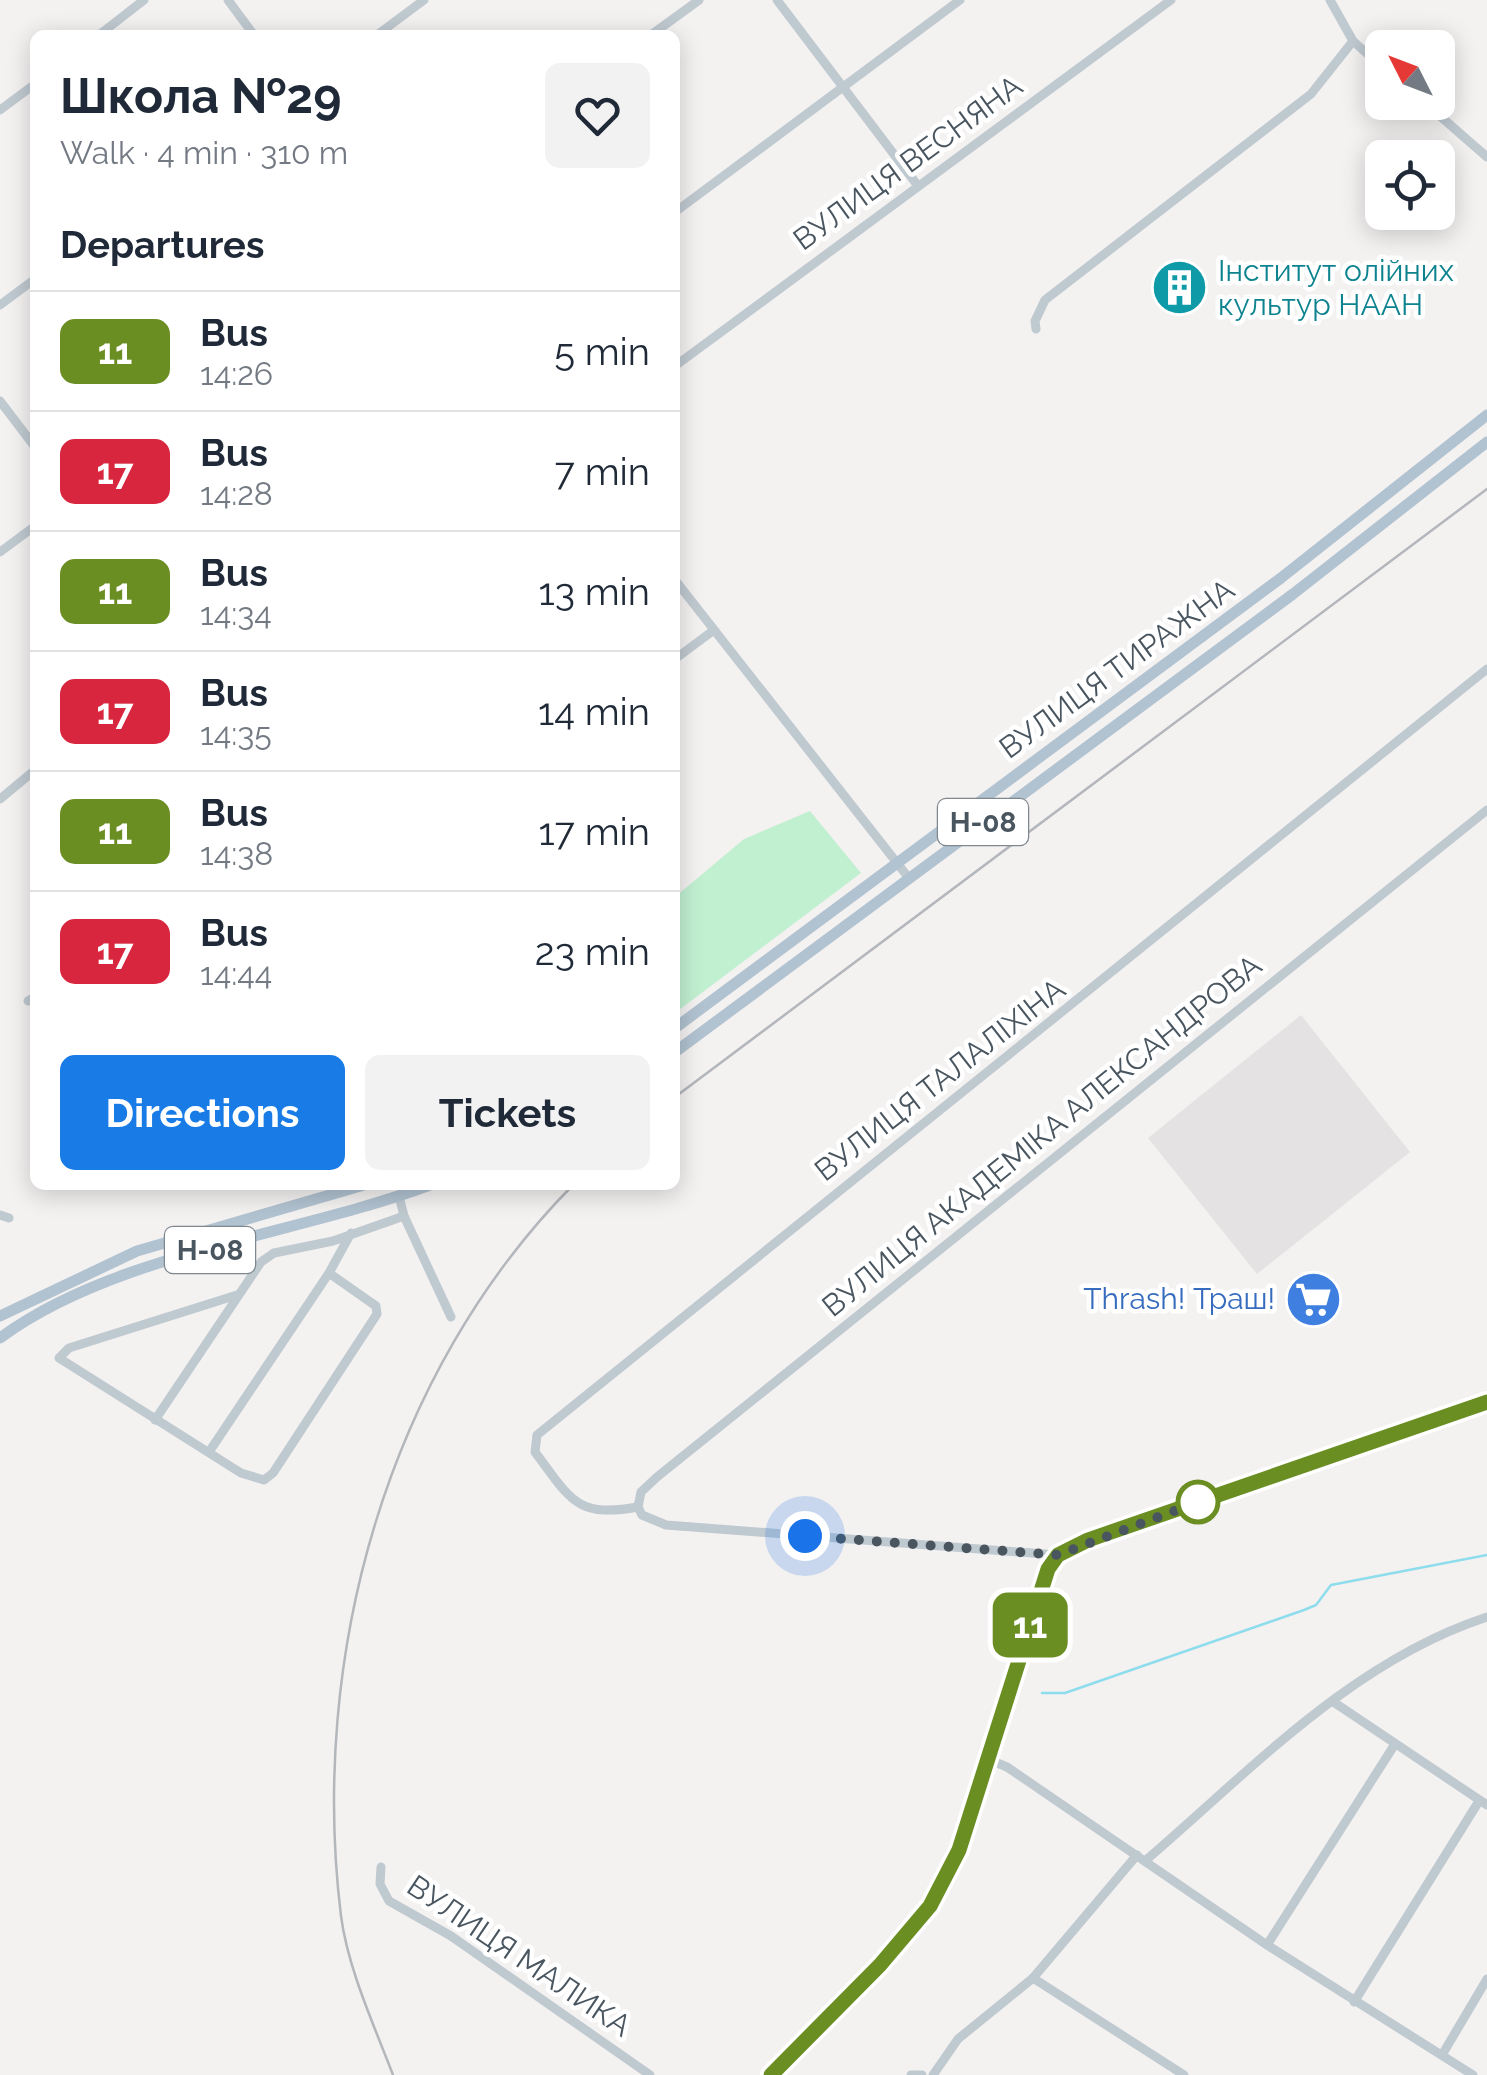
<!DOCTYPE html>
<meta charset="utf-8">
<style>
:root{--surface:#fff;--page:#f2f2f3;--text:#1f2937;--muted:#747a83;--line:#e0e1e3;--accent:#197be6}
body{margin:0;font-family:Raleway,sans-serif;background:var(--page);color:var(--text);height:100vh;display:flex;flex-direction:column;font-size:38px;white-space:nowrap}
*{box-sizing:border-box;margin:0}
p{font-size:32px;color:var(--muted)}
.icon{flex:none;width:55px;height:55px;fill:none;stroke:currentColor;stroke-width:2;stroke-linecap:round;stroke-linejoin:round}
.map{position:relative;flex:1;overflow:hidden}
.drawer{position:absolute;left:30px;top:30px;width:650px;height:1160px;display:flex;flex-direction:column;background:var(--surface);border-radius:15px;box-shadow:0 5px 25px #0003}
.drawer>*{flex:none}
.badge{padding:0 20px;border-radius:15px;font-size:35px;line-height:65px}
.needle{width:65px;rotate:312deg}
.fabs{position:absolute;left:1365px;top:30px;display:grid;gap:20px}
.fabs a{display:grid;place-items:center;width:90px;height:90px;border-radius:15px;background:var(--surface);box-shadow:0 5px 25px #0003;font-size:50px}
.you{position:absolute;width:50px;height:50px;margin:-25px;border:8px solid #fff;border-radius:50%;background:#1a73e8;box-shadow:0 0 0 15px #1a73e833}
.map>.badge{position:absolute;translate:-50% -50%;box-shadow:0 0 0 5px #fff}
h2{padding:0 30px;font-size:38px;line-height:90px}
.round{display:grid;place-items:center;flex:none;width:105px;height:105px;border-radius:15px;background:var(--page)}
.overview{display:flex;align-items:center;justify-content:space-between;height:170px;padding:0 30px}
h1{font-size:48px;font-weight:700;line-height:75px}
.action{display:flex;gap:20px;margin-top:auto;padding:20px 30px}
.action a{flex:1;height:115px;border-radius:15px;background:var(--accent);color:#fff;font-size:40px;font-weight:700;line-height:115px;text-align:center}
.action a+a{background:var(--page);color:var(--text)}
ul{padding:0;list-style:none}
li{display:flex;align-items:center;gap:30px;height:120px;padding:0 30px;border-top:2px solid var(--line)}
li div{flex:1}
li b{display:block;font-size:38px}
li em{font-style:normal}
li .badge{min-width:110px;font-weight:700;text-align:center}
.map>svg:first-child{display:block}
.education{fill:#e5e2e3}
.green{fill:#c1f0d1}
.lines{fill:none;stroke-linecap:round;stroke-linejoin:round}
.stream{stroke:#8edded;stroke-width:2.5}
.minor{stroke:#bfc9d0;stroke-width:9}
.major{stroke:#b1c2d0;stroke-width:11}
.rail{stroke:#b3b7bb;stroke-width:2.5}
.line-casing{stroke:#fff;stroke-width:22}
.line{stroke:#6b8e23;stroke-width:15}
.walk{stroke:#49555f;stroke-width:10;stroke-dasharray:0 18}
.stop-dot{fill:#fff;stroke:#6b8e23;stroke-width:5}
.labels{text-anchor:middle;stroke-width:9;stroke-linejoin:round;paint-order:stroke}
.shield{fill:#fff;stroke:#80888f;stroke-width:2.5}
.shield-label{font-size:28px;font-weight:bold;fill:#49555f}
.street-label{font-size:30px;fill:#49555f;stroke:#fff}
.culture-label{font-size:30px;fill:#0d838f;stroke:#fff;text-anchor:start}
.shop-label{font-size:30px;fill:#366cbe;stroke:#fff;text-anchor:end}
</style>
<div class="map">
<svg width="1487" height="2075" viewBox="0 0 1487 2075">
<rect width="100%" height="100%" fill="#f4f1f1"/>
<polygon class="education" points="1301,1015 1410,1152 1257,1274 1148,1138"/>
<polygon class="green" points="810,811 861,873 675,1013 675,897 744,839"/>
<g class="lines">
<polyline class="stream" points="1042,1693 1065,1693 1304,1610 1316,1605 1331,1585 1487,1555"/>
<g class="minor">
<polyline points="228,0 254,35"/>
<polyline points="777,0 918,186"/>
<polyline points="1330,0 1353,41 1382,67"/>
<polyline points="99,35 144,0"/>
<polyline points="377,35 424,0"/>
<polyline points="651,35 699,0"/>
<polyline points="1424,102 1487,157"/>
<polyline points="0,110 35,84"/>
<polyline points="675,212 960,0"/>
<polyline points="0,305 35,279"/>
<polyline points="1036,329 1035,321 1045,300 1311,94 1353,41"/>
<polyline points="675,366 1171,0"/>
<polyline points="0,401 35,447"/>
<polyline points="0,552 35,526"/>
<polyline points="675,580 908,877"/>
<polyline points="675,659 714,630"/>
<polyline points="0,799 35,770"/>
<polyline points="28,1001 35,997"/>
<polyline points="399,1196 404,1216 451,1317"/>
<polyline points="0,1215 9,1218"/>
<polyline points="237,1295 69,1348 59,1358 241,1473 264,1480 273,1473 377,1314 376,1306 329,1273"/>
<polyline points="155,1420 261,1262 274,1253 333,1241 404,1216"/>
<polyline points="209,1452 329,1273 351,1233"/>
<path d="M638 1507C576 1518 571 1500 535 1452L537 1435 1487 669"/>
<polyline points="638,1507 641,1492 657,1477 1487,810"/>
<polyline points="638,1507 642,1515 666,1525 1058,1555 1088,1540 1487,1402"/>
<polyline points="1332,1701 1487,1805"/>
<polyline points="990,1760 1007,1767 1267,1945 1473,2075"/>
<path d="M1145 1861C1250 1771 1352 1661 1487 1617"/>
<polyline points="381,1867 380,1884 389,1901 451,1936 650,2075"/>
<polyline points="1267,1945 1395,1744"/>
<polyline points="1033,1978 1184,2075"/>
<polyline points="1354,2002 1479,1801"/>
<polyline points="1442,2055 1487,1979"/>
<polyline points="771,2075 881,1965 930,1906 959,1850 1048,1569 1058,1555"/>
<polyline points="911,2075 922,2075"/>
<polyline points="933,2075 958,2039 1033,1978 1137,1855"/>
</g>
<g class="major">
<polyline points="675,1028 1281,578 1487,415"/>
<polyline points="675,1052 1293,594 1487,442"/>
<polyline points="0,1316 137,1251 364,1185"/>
<path d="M0 1338C115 1253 296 1235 430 1185"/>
</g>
<g class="rail">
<polyline points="675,1097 1487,489"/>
<path d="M393 2075C374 2025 348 1969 341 1916 309 1656 387 1373 573 1185"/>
</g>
</g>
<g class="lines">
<defs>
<polyline id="line" points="771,2075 880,1965 930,1906 959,1850 1048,1569 1058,1555 1088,1540 1487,1402"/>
</defs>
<use href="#line" class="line-casing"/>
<use href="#line" class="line"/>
<polyline class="walk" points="805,1536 1058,1555 1198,1502"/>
</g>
<defs>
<symbol id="building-disc" viewBox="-11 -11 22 22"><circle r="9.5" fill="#0f9aa8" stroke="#fff"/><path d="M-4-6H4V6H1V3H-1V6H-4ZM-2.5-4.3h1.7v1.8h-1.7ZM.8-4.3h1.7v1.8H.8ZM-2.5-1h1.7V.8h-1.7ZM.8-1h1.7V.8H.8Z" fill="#fff"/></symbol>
<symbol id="supermarket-disc" viewBox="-11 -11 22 22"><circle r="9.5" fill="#3f7fe0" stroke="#fff"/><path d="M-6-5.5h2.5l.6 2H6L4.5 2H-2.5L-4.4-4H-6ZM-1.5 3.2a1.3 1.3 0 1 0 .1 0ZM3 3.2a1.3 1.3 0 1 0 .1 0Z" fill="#fff"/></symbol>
</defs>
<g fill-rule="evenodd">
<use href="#building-disc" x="1148" y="256" width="63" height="63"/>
<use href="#supermarket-disc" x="1282" y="1268" width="63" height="63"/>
</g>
<circle class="stop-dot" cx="1198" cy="1502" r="20"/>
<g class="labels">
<g class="shield">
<rect x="938" y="799" width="90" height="46" rx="8"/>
<rect x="165" y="1227" width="90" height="46" rx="8"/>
</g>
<g class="shield-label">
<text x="983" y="832">Н-08</text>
<text x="210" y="1260">Н-08</text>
</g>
<g class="street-label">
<text transform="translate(908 163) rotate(-36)" y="10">ВУЛИЦЯ ВЕСНЯНА</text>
<text transform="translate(1117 669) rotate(-36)" y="10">ВУЛИЦЯ ТИРАЖНА</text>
<text transform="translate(940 1080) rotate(-38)" y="10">ВУЛИЦЯ ТАЛАЛІХІНА</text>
<text transform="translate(1042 1136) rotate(-39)" y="10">ВУЛИЦЯ АКАДЕМІКА АЛЕКСАНДРОВА</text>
<text transform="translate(519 1956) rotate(34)" y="10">ВУЛИЦЯ МАЛИКА</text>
</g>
<g class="culture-label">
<text x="1218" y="281">Інститут олійних<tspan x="1218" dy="34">культур НААН</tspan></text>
</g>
<g class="shop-label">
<text x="1275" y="1309">Thrash! Траш!</text>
</g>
</g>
</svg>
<div class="fabs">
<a><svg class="needle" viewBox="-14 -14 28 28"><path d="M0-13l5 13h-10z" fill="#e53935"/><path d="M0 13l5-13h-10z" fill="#747a83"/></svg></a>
<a><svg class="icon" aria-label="locate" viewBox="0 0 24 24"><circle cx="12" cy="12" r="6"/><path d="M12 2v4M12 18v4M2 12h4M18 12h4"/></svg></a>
</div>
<div class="you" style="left:805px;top:1536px"></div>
<b class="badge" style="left:1030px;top:1625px;background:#6b8e23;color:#fff">11</b>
<section class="drawer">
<div class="overview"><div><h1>Школа №29</h1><p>Walk · 4 min · 310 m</p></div><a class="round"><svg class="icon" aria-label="heart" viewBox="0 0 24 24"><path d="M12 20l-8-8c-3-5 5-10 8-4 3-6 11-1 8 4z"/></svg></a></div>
<h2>Departures</h2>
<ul>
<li><span class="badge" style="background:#6b8e23;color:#fff">11</span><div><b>Bus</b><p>14:26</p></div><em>5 min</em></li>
<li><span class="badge" style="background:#d7263d;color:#fff">17</span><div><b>Bus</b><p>14:28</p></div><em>7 min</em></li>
<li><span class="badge" style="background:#6b8e23;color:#fff">11</span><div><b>Bus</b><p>14:34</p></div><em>13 min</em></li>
<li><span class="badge" style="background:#d7263d;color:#fff">17</span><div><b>Bus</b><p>14:35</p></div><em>14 min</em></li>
<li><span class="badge" style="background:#6b8e23;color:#fff">11</span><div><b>Bus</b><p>14:38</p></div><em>17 min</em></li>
<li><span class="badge" style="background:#d7263d;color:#fff">17</span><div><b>Bus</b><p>14:44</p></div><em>23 min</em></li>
</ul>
<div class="action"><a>Directions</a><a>Tickets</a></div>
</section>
</div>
